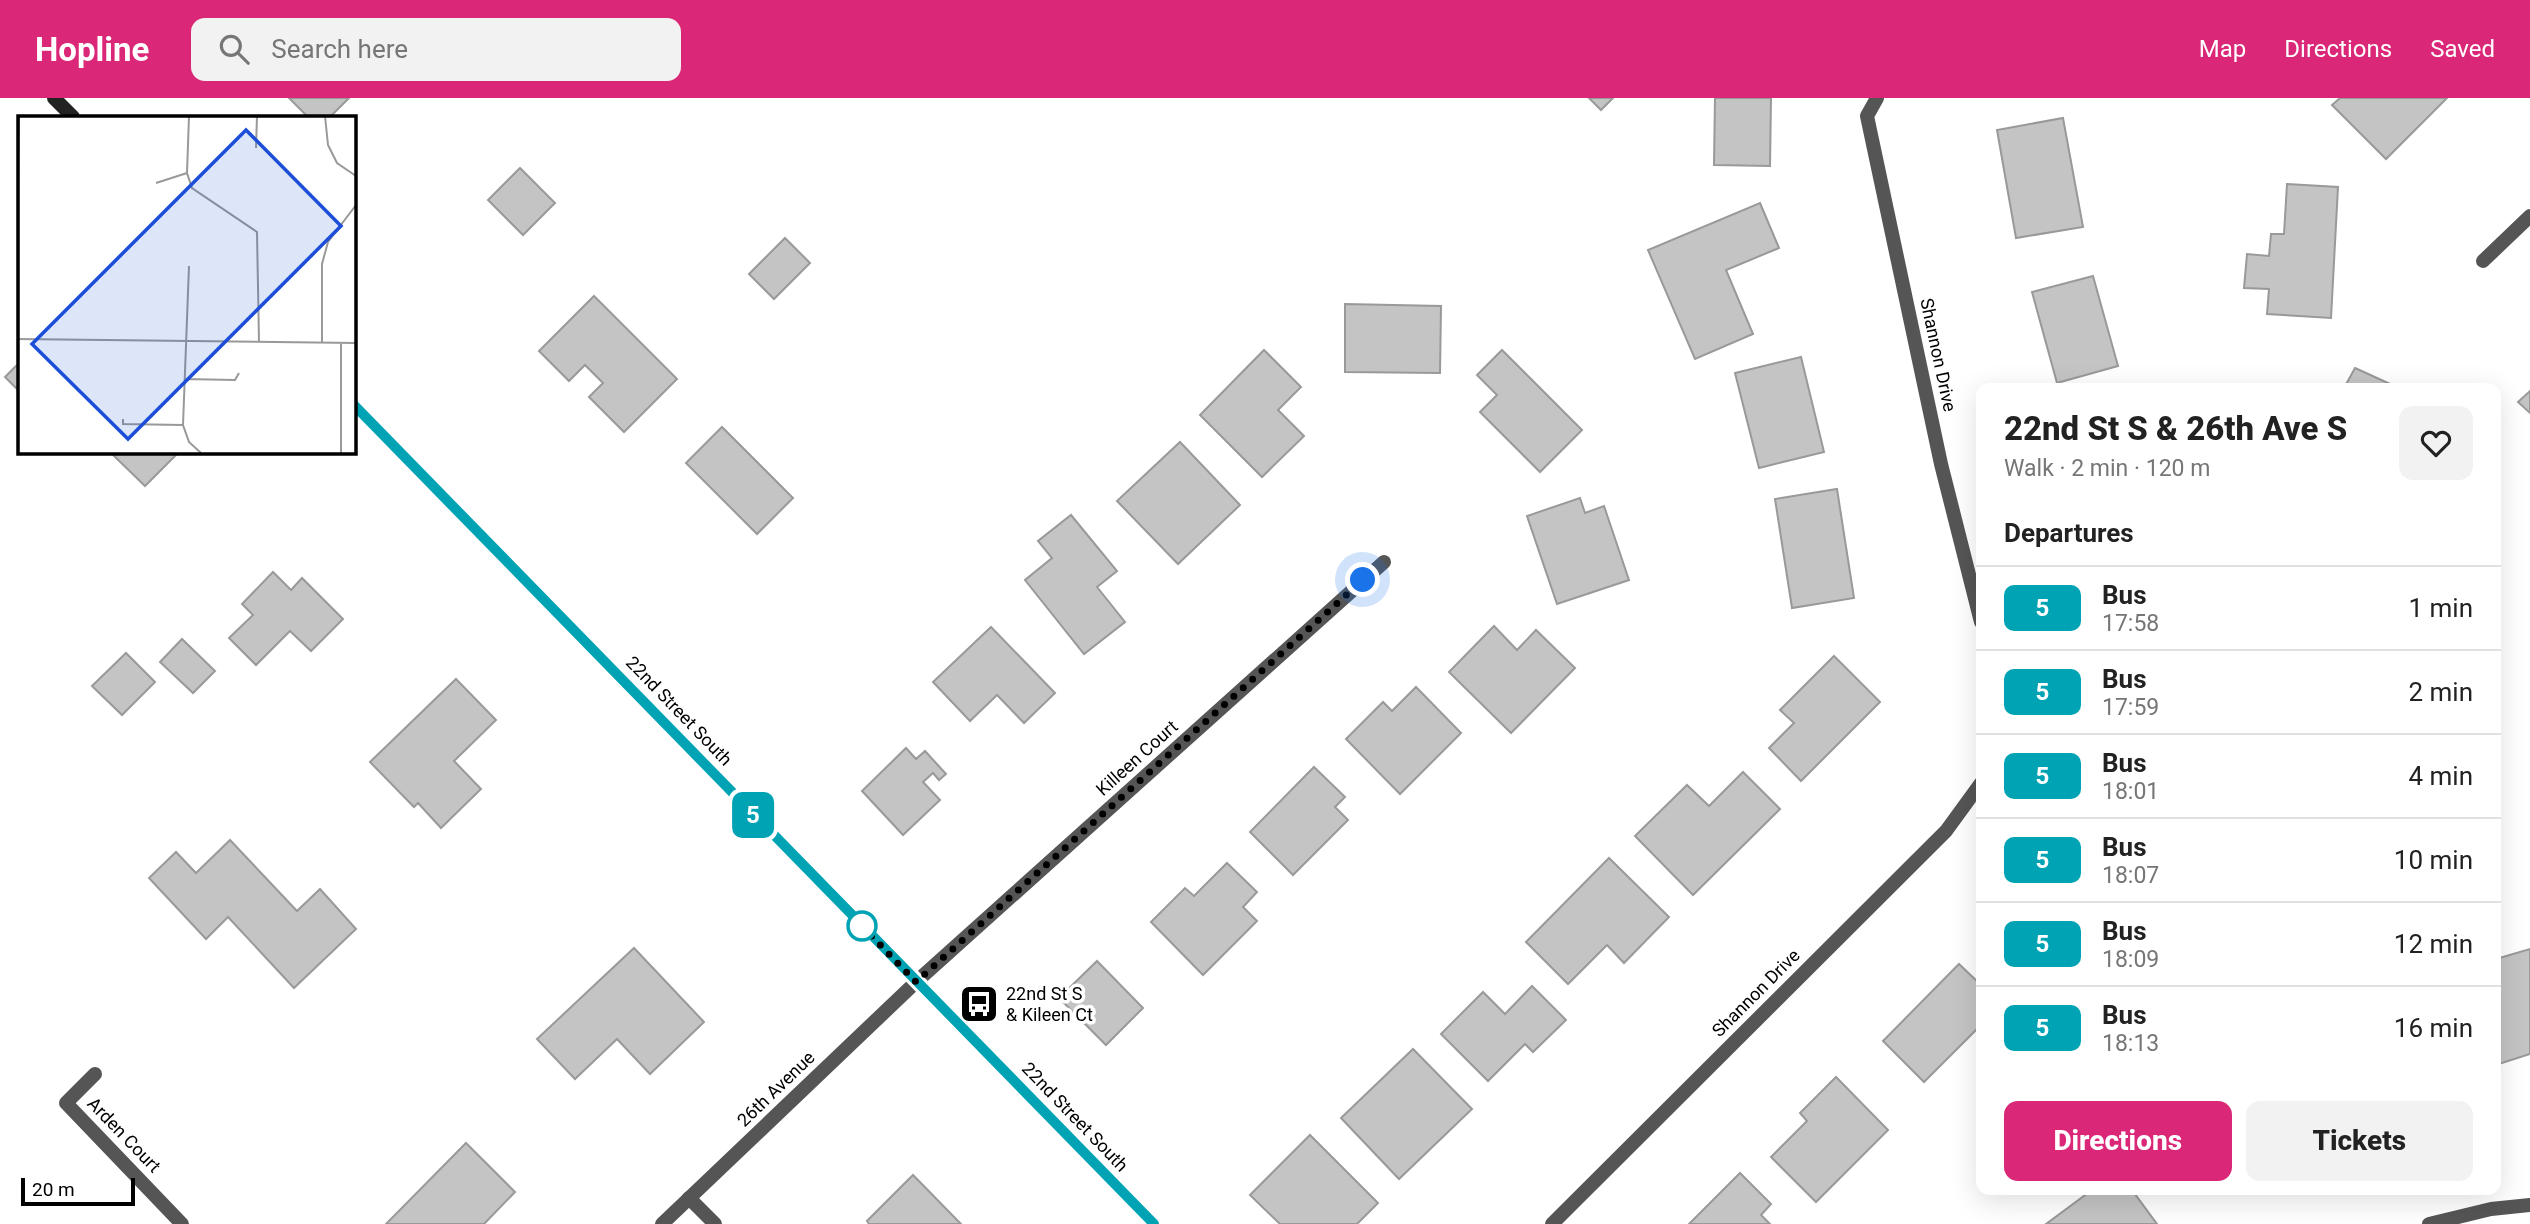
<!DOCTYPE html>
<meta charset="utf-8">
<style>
:root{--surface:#fff;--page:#f2f2f2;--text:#222;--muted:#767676;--line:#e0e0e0;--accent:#db2777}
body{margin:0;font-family:Roboto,sans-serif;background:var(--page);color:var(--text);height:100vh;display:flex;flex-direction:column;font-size:26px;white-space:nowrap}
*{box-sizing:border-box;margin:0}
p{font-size:23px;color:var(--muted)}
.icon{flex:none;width:38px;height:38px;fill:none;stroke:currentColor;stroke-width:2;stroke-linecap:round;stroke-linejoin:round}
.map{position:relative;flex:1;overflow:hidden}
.side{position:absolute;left:1976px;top:285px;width:525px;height:812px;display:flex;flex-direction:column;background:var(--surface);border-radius:14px;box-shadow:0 7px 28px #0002}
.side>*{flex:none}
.badge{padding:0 14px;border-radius:10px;font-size:24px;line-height:46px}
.scale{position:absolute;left:21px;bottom:18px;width:114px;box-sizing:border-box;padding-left:7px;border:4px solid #000;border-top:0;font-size:19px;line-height:24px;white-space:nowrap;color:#000;-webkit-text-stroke:5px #fff;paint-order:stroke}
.you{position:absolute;width:35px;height:35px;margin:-18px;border:5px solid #fff;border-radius:50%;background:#1a73e8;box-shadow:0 0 0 10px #1a73e833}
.map>.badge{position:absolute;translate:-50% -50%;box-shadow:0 0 0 4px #fff}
h2{padding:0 28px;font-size:26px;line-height:63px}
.round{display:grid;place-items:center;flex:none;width:74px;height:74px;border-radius:14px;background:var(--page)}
.summary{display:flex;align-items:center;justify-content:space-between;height:119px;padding:0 28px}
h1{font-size:33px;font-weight:800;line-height:52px}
.button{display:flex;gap:14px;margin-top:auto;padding:14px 28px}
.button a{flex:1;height:80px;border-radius:14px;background:var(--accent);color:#fff;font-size:28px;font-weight:800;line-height:80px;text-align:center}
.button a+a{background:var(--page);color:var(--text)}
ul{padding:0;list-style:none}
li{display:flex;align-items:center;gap:21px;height:84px;padding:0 28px;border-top:2px solid var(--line)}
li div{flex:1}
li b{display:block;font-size:26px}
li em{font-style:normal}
li .badge{min-width:77px;font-weight:700;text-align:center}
header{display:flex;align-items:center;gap:42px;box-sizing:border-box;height:98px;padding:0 35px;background:var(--accent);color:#fff}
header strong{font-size:33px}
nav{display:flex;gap:38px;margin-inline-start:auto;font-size:24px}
.search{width:490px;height:63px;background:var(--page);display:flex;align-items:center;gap:18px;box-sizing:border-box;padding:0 24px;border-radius:14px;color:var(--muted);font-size:26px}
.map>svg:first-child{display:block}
.building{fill:#c4c4c4;stroke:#999;stroke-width:2}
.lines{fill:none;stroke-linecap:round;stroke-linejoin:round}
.street{stroke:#555;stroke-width:14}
.secondary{stroke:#222;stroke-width:14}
.line-casing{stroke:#fff;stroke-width:16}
.line{stroke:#00a3b4;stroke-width:10}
.walk{stroke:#000;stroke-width:7;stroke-dasharray:0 12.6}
.stop-dot{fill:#fff;stroke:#00a3b4;stroke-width:3.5}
.labels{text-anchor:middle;stroke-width:7;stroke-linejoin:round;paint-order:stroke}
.street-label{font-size:18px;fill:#000;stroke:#fff}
.poi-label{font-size:18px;fill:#000;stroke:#fff;text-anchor:start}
.inset-road{fill:none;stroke:#999;stroke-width:2}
.view{fill:#1d4ed8;fill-opacity:0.15;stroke:#1d4ed8;stroke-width:3.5}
.inset-edge{fill:none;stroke:#000;stroke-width:3.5}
</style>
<header>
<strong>Hopline</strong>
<div class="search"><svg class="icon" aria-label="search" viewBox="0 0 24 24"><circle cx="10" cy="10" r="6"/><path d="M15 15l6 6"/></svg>Search here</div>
<nav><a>Map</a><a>Directions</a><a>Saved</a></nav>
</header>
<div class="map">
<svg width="2530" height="1126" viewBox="0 0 2530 1126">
<rect width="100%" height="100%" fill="#fff"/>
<g class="building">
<polygon points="289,0 349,0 330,19 308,19"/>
<polygon points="1589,0 1613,0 1601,12"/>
<polygon points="1715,0 1771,0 1770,68 1714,67"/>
<polygon points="2340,0 2447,0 2386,61 2332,7"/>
<polygon points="2063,20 2083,129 2016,140 1997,32"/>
<polygon points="520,70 555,105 523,137 488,102"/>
<polygon points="2287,86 2338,89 2331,220 2267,216 2269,191 2244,190 2247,156 2269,158 2271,136 2284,136"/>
<polygon points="1760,105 1779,150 1726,172 1753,236 1695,261 1648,152"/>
<polygon points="785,140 810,165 774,201 749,176"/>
<polygon points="2093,178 2118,268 2057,285 2032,194"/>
<polygon points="594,198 677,281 624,334 589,299 603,285 585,267 569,283 539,253"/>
<polygon points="1345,206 1441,208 1440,275 1345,274"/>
<polygon points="1264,252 1301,289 1278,312 1304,338 1262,379 1200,317"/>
<polygon points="1502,252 1582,332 1540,374 1480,314 1497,297 1477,277"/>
<polygon points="1801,259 1824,354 1759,370 1735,275"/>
<polygon points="19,265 19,293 5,279"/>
<polygon points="2355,270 2399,290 2344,290"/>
<polygon points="2530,293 2530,315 2518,304"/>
<polygon points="722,329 793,400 757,436 686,365"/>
<polygon points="1180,344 1240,407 1178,466 1117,403"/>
<polygon points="110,354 175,354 177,356 145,388"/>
<polygon points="1837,391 1854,500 1792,510 1775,401"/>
<polygon points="1580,400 1585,415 1604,408 1629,482 1557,506 1527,418"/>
<polygon points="1071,417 1117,473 1097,489 1125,524 1084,556 1025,482 1052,460 1038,443"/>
<polygon points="273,474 291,492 302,480 343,521 311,553 290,533 256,567 229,540 253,517 242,506"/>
<polygon points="1494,528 1517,552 1536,532 1575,570 1511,635 1449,574"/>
<polygon points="991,529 1055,595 1024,625 997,597 970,623 933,584"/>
<polygon points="182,541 215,573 193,595 160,564"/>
<polygon points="126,555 155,584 122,617 92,588"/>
<polygon points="1834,558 1880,604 1801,683 1769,650 1794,625 1780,612"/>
<polygon points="456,581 496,622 454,663 481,691 441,730 418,705 414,709 370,664"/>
<polygon points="1416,589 1461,635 1400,696 1346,641 1383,604 1392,613"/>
<polygon points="906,650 916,661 925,653 946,676 939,682 933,675 923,684 940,702 903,737 862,693"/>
<polygon points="1314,669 1345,699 1335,709 1348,722 1293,777 1250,734"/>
<polygon points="1743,674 1780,711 1693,797 1635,738 1687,687 1709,708"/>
<polygon points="230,742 297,813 320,791 356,831 294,890 228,819 206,841 149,780 176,754 196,775"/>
<polygon points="1609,760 1669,819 1624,865 1607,847 1568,886 1526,844"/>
<polygon points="1227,765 1257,794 1243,809 1257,823 1203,877 1151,824 1185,790 1194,798"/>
<polygon points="634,850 704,924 650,976 617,941 575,981 537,941"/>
<polygon points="2530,851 2530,956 2496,967 2496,861"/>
<polygon points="1097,863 1143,910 1106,947 1059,900"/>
<polygon points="1959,866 1981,887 1981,927 1924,984 1883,943"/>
<polygon points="1532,888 1566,922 1533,954 1525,946 1488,983 1441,936 1483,894 1505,916"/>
<polygon points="1413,951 1472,1011 1399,1081 1341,1020"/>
<polygon points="1836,979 1888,1032 1816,1104 1771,1059 1807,1023 1800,1015"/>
<polygon points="1310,1037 1378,1105 1357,1126 1280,1126 1250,1097"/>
<polygon points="466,1045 515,1094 484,1126 386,1126"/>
<polygon points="1740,1075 1771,1106 1761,1117 1770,1126 1689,1126"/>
<polygon points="913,1077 961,1126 869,1126 867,1123"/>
<polygon points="2092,1092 2132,1092 2157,1126 2046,1126"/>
</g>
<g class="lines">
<g class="street">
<polyline points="1877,0 1867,18 1941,366 1981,524"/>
<polyline points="2483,163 2530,118"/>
<polyline points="95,976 66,1005 182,1126"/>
<polyline points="689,1100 715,1126"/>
<polyline points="662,1126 916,884 1384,464"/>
<polyline points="1552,1126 1946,733 1981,685"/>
<polyline points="2429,1126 2491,1111 2530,1107"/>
</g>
<g class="secondary">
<polyline points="54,0 73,19"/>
<polyline points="354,307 1154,1126"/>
</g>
</g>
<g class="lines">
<defs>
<polyline id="line" points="354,307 1154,1126"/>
</defs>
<use href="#line" class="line-casing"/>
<use href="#line" class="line"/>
<polyline class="walk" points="862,828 858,824 916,884 1363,482"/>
</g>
<defs>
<symbol id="bus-square" viewBox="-11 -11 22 22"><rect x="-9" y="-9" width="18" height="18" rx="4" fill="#000" stroke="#fff"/><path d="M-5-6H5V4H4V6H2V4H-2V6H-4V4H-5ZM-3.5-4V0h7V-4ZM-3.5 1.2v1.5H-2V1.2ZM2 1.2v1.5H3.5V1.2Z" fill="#fff"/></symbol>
</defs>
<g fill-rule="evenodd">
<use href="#bus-square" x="957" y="884" width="44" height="44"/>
</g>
<circle class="stop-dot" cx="862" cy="828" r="14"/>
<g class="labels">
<g class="street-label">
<text transform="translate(1938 257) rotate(78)" y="6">Shannon Drive</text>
<text transform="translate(679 613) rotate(46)" y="6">22nd Street South</text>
<text transform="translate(1137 660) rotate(-42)" y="6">Killeen Court</text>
<text transform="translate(1756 895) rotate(-45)" y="6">Shannon Drive</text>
<text transform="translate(776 991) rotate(-44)" y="6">26th Avenue</text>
<text transform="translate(1075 1019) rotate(46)" y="6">22nd Street South</text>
<text transform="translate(124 1037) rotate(46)" y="6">Arden Court</text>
</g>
<g class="poi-label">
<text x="1006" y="902">22nd St S<tspan x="1006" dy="21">&amp; Kileen Ct</tspan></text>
</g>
</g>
<g transform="translate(18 18)">
<rect width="338" height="338" fill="#fff"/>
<path class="inset-road" d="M171 0 169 57 174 72 239 116 241 226M307 0 310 29 319 47 338 60M238 32 239 0M138 67 169 57M0 78 1 0M171 150 165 309 171 326 183 337M0 223 338 227M304 226V148L310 126 338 89M323 227V337M166 263 217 264 221 257M105 303V308L165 309"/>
<path class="view" d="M228 14 323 110 110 323 14 228Z"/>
<rect width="338" height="338" class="inset-edge"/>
</g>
</svg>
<div class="scale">20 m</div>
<div class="you" style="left:1363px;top:482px"></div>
<b class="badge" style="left:753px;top:717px;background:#00a3b4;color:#fff">5</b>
<section class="side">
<div class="summary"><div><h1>22nd St S &amp; 26th Ave S</h1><p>Walk · 2 min · 120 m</p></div><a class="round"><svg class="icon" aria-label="heart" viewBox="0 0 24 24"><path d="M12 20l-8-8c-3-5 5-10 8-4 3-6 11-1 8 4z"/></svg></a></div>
<h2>Departures</h2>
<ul>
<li><span class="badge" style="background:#00a3b4;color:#fff">5</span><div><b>Bus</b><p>17:58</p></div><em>1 min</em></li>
<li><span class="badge" style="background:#00a3b4;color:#fff">5</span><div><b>Bus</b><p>17:59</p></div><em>2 min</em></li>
<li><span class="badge" style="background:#00a3b4;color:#fff">5</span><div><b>Bus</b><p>18:01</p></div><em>4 min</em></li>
<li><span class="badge" style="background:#00a3b4;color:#fff">5</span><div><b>Bus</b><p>18:07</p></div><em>10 min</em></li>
<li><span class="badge" style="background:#00a3b4;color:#fff">5</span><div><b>Bus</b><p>18:09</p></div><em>12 min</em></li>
<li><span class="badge" style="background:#00a3b4;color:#fff">5</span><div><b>Bus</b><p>18:13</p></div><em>16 min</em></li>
</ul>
<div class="button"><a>Directions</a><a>Tickets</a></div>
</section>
</div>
